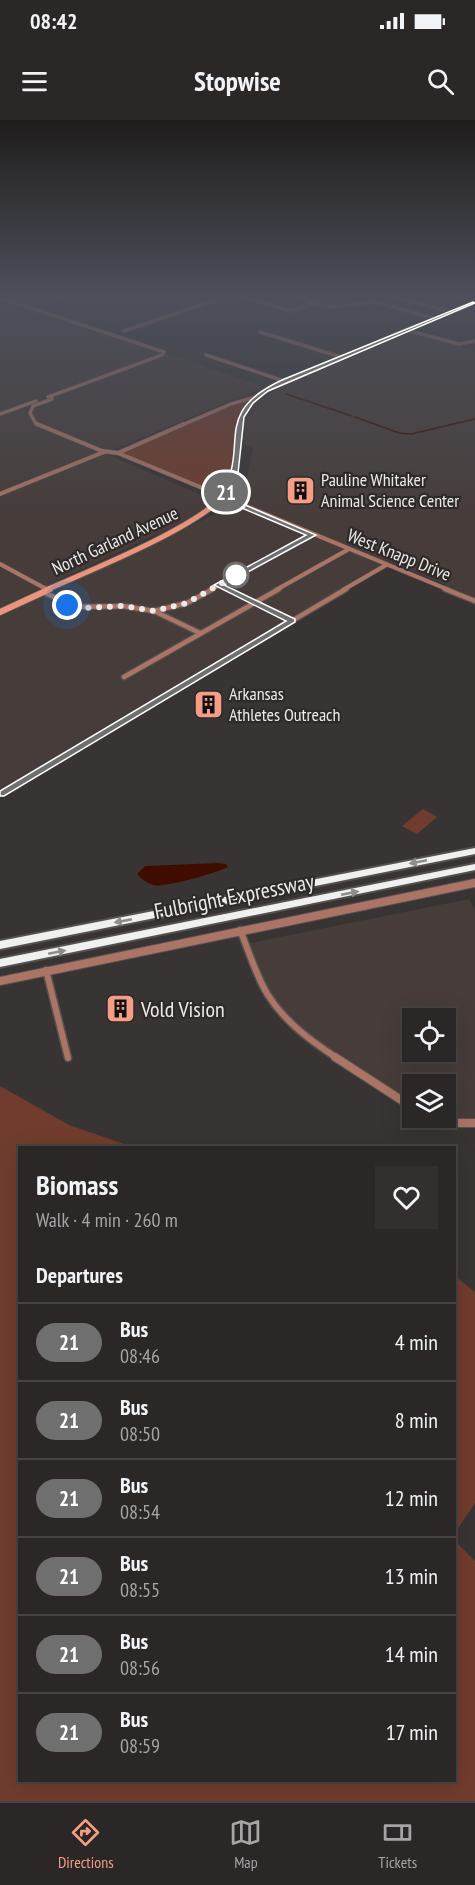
<!DOCTYPE html>
<meta charset="utf-8">
<style>
:root{--surface:#2a2726;--page:#322f2e;--text:#f1f3f6;--muted:#a5a5a7;--line:#464443;--accent:#f49e86}
body{margin:0;font-family:"PT Sans Narrow",sans-serif;background:var(--page);color:var(--text);height:100vh;display:flex;flex-direction:column;font-size:22px;white-space:nowrap}
*{box-sizing:border-box;margin:0}
p{font-size:20px;color:var(--muted)}
.icon{flex:none;width:33px;height:33px;fill:none;stroke:currentColor;stroke-width:2;stroke-linecap:round;stroke-linejoin:round}
.map{position:relative;flex:1;overflow:hidden}
.panel{position:absolute;left:18px;top:1026px;width:438px;height:636px;display:flex;flex-direction:column;background:var(--surface);border-radius:0px;box-shadow:0 6px 24px #0002,0 0 0 2px var(--line)}
.panel>*{flex:none}
.badge{padding:0 12px;border-radius:20px;font-size:21px;line-height:39px}
.buttons{position:absolute;left:402px;top:888px;display:grid;gap:12px}
.buttons a{display:grid;place-items:center;width:54px;height:54px;border-radius:0px;background:var(--surface);box-shadow:0 6px 24px #0002,0 0 0 2px var(--line);font-size:30px}
.you{position:absolute;width:30px;height:30px;margin:-15px;border:4px solid #fff;border-radius:50%;background:#1a73e8;box-shadow:0 0 0 9px #1a73e833}
.map>.badge{position:absolute;translate:-50% -50%;box-shadow:0 0 0 3px #fff}
h2{padding:0 18px;font-size:22px;line-height:54px}
.round{display:grid;place-items:center;flex:none;width:63px;height:63px;border-radius:0px;background:var(--page)}
.head{display:flex;align-items:center;justify-content:space-between;height:102px;padding:0 18px}
h1{font-size:28px;font-weight:700;line-height:45px}
ul{padding:0;list-style:none}
li{display:flex;align-items:center;gap:18px;height:78px;padding:0 18px;border-top:2px solid var(--line)}
li div{flex:1}
li b{display:block;font-size:22px}
li em{font-style:normal}
li .badge{min-width:66px;font-weight:700;text-align:center}
.status{display:flex;justify-content:space-between;align-items:center;height:42px;padding:0 30px;background:var(--surface);direction:ltr}
.status svg{height:16px;fill:currentColor}
header{display:flex;justify-content:space-between;align-items:center;height:78px;padding:0 18px;background:var(--surface);font-size:27px;font-weight:700}
.dock{display:flex;justify-content:space-around;align-items:center;height:84px;border-top:2px solid var(--line);background:var(--surface);font-size:16px;color:var(--muted)}
.dock a{display:grid;justify-items:center;gap:3px}
.dock .on{color:var(--accent)}
.map>svg:first-child{display:block}
.built{fill:#463c39;fill-rule:evenodd}
.green{fill:#703c2d}
.water{fill:#410c00}
.lines{fill:none;stroke-linecap:round;stroke-linejoin:round}
.stream{stroke:#410c00;stroke-width:1.5}
.minor-far4-casing{stroke:#555150;stroke-width:4.5}
.minor-far3-casing{stroke:#555150;stroke-width:5}
.minor-far2-casing{stroke:#555150;stroke-width:7}
.minor-far1-casing{stroke:#555150;stroke-width:9}
.minor-casing{stroke:#555150;stroke-width:10}
.tertiary-casing{stroke:#555150;stroke-width:10}
.secondary-far2-casing{stroke:#555150;stroke-width:5}
.secondary-far1-casing{stroke:#555150;stroke-width:7}
.secondary-casing{stroke:#555150;stroke-width:8}
.motorway-casing{stroke:#555150;stroke-width:4}
.minor-far4{stroke:#ab7464;stroke-width:3}
.minor-far3{stroke:#ab7464;stroke-width:4}
.minor-far2{stroke:#ab7464;stroke-width:4.5}
.minor-far1{stroke:#ab7464;stroke-width:6}
.minor{stroke:#ab7464;stroke-width:8}
.tertiary{stroke:#ab7464;stroke-width:8}
.secondary-far2{stroke:#ed957c;stroke-width:4}
.secondary-far1{stroke:#ed957c;stroke-width:5}
.secondary{stroke:#ed957c;stroke-width:6}
.motorway{fill:#f0f0f0;fill-rule:evenodd}
.oneway{fill:#8f8d8c}
.line{fill:#6f6f6f;stroke:#fff;stroke-width:1.5}
.walk{stroke:#eceae9;stroke-width:6;stroke-dasharray:0 10.8}
.stop-dot{fill:#fff;stroke:#6f6f6f;stroke-width:3}
.labels{text-anchor:middle;stroke-width:4.5;stroke-linejoin:round;paint-order:stroke}
.far-poi-label{font-size:18px;fill:#eceae9;stroke:#2e2a29;text-anchor:start}
.far-street-label{font-size:18px;fill:#eceae9;stroke:#2e2a29}
.street-label{font-size:22px;fill:#eceae9;stroke:#2e2a29}
.poi-label{font-size:22px;fill:#eceae9;stroke:#2e2a29;text-anchor:start}
</style>
<div class="status"><b>08:42</b><svg viewBox="0 0 49 12"><path d="M0 12V9h3v3zM5 12V6h3v6zM10 12V3h3v9zM15 12V0h3v12zM26 1h20v11H26zM47 4h2v5h-2z"/></svg></div>
<header><svg class="icon" aria-label="menu" viewBox="0 0 24 24"><path d="M4 6h16M4 12h16M4 18h16"/></svg>Stopwise<svg class="icon" aria-label="search" viewBox="0 0 24 24"><circle cx="10" cy="10" r="6"/><path d="M15 15l6 6"/></svg></header>
<div class="map">
<svg width="475" height="1681" viewBox="0 0 475 1681">
<rect width="100%" height="100%" fill="#383433"/>
<g class="built">
<polygon points="0,176 264,267 105,333 210,379 205,388 175,406 0,487"/>
<polygon points="409,213 475,231 475,477 388,441 0,668 0,497 242,381 253,328 244,324 245,301 257,282 286,264"/>
<path d="M469 779 475 790V1003L432 998H446V964H412V987L312 922 276 887 245 824ZM412 898H446V932H412Z"/>
</g>
<g class="green">
<path d="M250 279C224 310 246 348 220 376L121 334 123 331 235 284Z"/>
<polygon points="423,689 437,697 417,714 402,706"/>
<polygon points="0,966 69,1005 133,1027 20,1028 20,1660 454,1660 455,1421 475,1441 475,1681 0,1681"/>
<polygon points="455,1156 475,1172 475,1383 455,1413"/>
</g>
<path class="water" d="M218 743 226 744 228 747C216 753 165 768 153 765 147 763 140 758 137 754L145 746Z"/>
<g class="lines">
<g class="stream">
<polyline points="286,274 352,296"/>
<polyline points="355,297 399,313 411,314 475,299"/>
</g>
<defs>
<g id="minor-far4">
<polyline points="235,175 292,191 315,183"/>
<polyline points="288,175 331,187 375,182 434,198"/>
<polyline points="389,175 448,191"/>
<polyline points="453,175 472,182"/>
<polyline points="0,178 164,232"/>
<polyline points="54,179 69,175"/>
<polyline points="406,210 459,224 475,221"/>
<polyline points="124,211 230,175"/>
<polyline points="260,212 341,237"/>
<polyline points="206,235 284,261"/>
<polyline points="48,277 162,235 164,232"/>
<polyline points="0,294 36,281"/>
<polyline points="41,306 36,304 30,293 33,286 52,279 51,276"/>
<polyline points="180,306 231,284 256,277"/>
</g>
<g id="minor-far3">
<polyline points="37,304 102,331 118,333 184,304"/>
<polyline points="118,333 449,470"/>
<polyline points="0,374 104,332"/>
<polyline points="0,444 48,470"/>
<polyline points="210,470 312,415"/>
<polyline points="276,470 349,429"/>
<polyline points="343,470 386,445"/>
</g>
<g id="minor-far2">
<polyline points="46,469 48,470"/>
<polyline points="445,469 475,481"/>
<polyline points="43,472 76,487 123,486 154,491 200,513"/>
<polyline points="154,491 187,483 213,469"/>
<polyline points="124,557 279,469"/>
<polyline points="0,673 346,469"/>
</g>
<g id="minor-far1">
<path d="M240 810C249 831 256 856 268 875 285 902 311 921 337 938"/>
<polyline points="46,850 68,938"/>
</g>
<g id="minor">
<polyline points="335,937 412,987"/>
<polyline points="432,998 449,1003 475,1003"/>
</g>
<polyline id="tertiary" points="0,861 475,763"/>
<polyline id="secondary-far2" points="240,306 242,294 261,273 406,210 475,183"/>
<path id="secondary-far1" d="M46 470C86 452 207 404 227 371 239 352 238 326 241 304"/>
<polyline id="secondary" points="0,492 50,469"/>
<g id="motorway">
<polygon points="475,728 475,734 0,829 0,821"/>
<polygon points="475,744 475,750 0,847 0,839"/>
</g>
</defs>
<use href="#minor-far4" class="minor-far4-casing"/>
<use href="#minor-far3" class="minor-far3-casing"/>
<use href="#minor-far2" class="minor-far2-casing"/>
<use href="#minor-far1" class="minor-far1-casing"/>
<use href="#minor" class="minor-casing"/>
<use href="#tertiary" class="tertiary-casing"/>
<use href="#secondary-far2" class="secondary-far2-casing"/>
<use href="#secondary-far1" class="secondary-far1-casing"/>
<use href="#secondary" class="secondary-casing"/>
<use href="#motorway" class="motorway-casing"/>
<use href="#minor-far4" class="minor-far4"/>
<use href="#minor-far3" class="minor-far3"/>
<use href="#minor-far2" class="minor-far2"/>
<use href="#minor-far1" class="minor-far1"/>
<use href="#minor" class="minor"/>
<use href="#tertiary" class="tertiary"/>
<use href="#secondary-far2" class="secondary-far2"/>
<use href="#secondary-far1" class="secondary-far1"/>
<use href="#secondary" class="secondary"/>
<use href="#motorway" class="motorway"/>
</g>
<defs><path id="oneway-solid" d="M-6-.8H1V-3.2L6.5 0L1 3.2V.8H-6Z" transform="scale(1.5)"/></defs>
<g class="oneway">
<use href="#oneway-solid" transform="translate(418 742) rotate(169)"/>
<use href="#oneway-solid" transform="translate(350 773) rotate(-11)"/>
<use href="#oneway-solid" transform="translate(123 801) rotate(169)"/>
<use href="#oneway-solid" transform="translate(57 832) rotate(-11)"/>
</g>
<linearGradient id="sky" x2="0" y2="1"><stop stop-color="#1f1d1c"/><stop offset="0.43" stop-color="#4d505b"/><stop offset="1" stop-color="#4d505b" stop-opacity="0"/></linearGradient>
<rect width="475" height="410" fill="url(#sky)"/>
<path class="line" d="M473 182 475 183 268 271 253 283 244 297 238 353 233 368 226 377 316 415 224 465 295 499V502L4 676H0V671L286 501 214 465 306 415 218 378C254 328 207 295 282 260Z"/>
<g class="lines">
<polyline class="walk" points="67,485 84,488 123,486 154,491 187,483 236,455"/>
</g>
<defs>
<symbol id="building-square" viewBox="-11 -11 22 22"><rect x="-9" y="-9" width="18" height="18" rx="4" fill="#f49e86" stroke="#2e2a29"/><path d="M-4-6H4V6H1V3H-1V6H-4ZM-2.5-4.3h1.7v1.8h-1.7ZM.8-4.3h1.7v1.8H.8ZM-2.5-1h1.7V.8h-1.7ZM.8-1h1.7V.8H.8Z" fill="#111"/></symbol>
</defs>
<g fill-rule="evenodd">
<use href="#building-square" x="284" y="354" width="33" height="33"/>
<use href="#building-square" x="192" y="568" width="33" height="33"/>
<use href="#building-square" x="104" y="872" width="33" height="33"/>
</g>
<circle class="stop-dot" cx="236" cy="455" r="12"/>
<g class="labels">
<g class="far-poi-label">
<text x="321" y="366">Pauline Whitaker<tspan x="321" dy="21">Animal Science Center</tspan></text>
<text x="229" y="580">Arkansas<tspan x="229" dy="21">Athletes Outreach</tspan></text>
</g>
<g class="far-street-label">
<text transform="translate(115 421) rotate(-25)" y="6">North Garland Avenue</text>
<text transform="translate(399 435) rotate(22)" y="6">West Knapp Drive</text>
</g>
<g class="street-label">
<text transform="translate(234 776) rotate(-11)" y="8">Fulbright Expressway</text>
</g>
<g class="poi-label">
<text x="141" y="897">Vold Vision</text>
</g>
</g>
</svg>
<div class="buttons">
<a><svg class="icon" aria-label="locate" viewBox="0 0 24 24"><circle cx="12" cy="12" r="6"/><path d="M12 2v4M12 18v4M2 12h4M18 12h4"/></svg></a>
<a><svg class="icon" aria-label="layers" viewBox="0 0 24 24"><path d="M12 4l9 5-9 5-9-5zM3 14l9 5 9-5"/></svg></a>
</div>
<div class="you" style="left:67px;top:485px"></div>
<b class="badge" style="left:226px;top:372px;background:#6f6f6f;color:#fff">21</b>
<section class="panel">
<div class="head"><div><h1>Biomass</h1><p>Walk · 4 min · 260 m</p></div><a class="round"><svg class="icon" aria-label="heart" viewBox="0 0 24 24"><path d="M12 20l-8-8c-3-5 5-10 8-4 3-6 11-1 8 4z"/></svg></a></div>
<h2>Departures</h2>
<ul>
<li><span class="badge" style="background:#6f6f6f;color:#fff">21</span><div><b>Bus</b><p>08:46</p></div><em>4 min</em></li>
<li><span class="badge" style="background:#6f6f6f;color:#fff">21</span><div><b>Bus</b><p>08:50</p></div><em>8 min</em></li>
<li><span class="badge" style="background:#6f6f6f;color:#fff">21</span><div><b>Bus</b><p>08:54</p></div><em>12 min</em></li>
<li><span class="badge" style="background:#6f6f6f;color:#fff">21</span><div><b>Bus</b><p>08:55</p></div><em>13 min</em></li>
<li><span class="badge" style="background:#6f6f6f;color:#fff">21</span><div><b>Bus</b><p>08:56</p></div><em>14 min</em></li>
<li><span class="badge" style="background:#6f6f6f;color:#fff">21</span><div><b>Bus</b><p>08:59</p></div><em>17 min</em></li>
</ul>
</section>
</div>
<nav class="dock">
<a class="on"><svg class="icon" aria-label="directions" viewBox="0 0 24 24"><path d="M12 3l9 9-9 9-9-9zM9 14v-3h6M13 9l2 2-2 2"/></svg>Directions</a>
<a><svg class="icon" aria-label="map" viewBox="0 0 24 24"><path d="M3 6l6-2 6 2 6-2v14l-6 2-6-2-6 2zM9 4v14M15 6v14"/></svg>Map</a>
<a><svg class="icon" aria-label="tickets" viewBox="0 0 24 24"><path d="M3 7h18v10H3zM15 7v10"/></svg>Tickets</a>
</nav>
